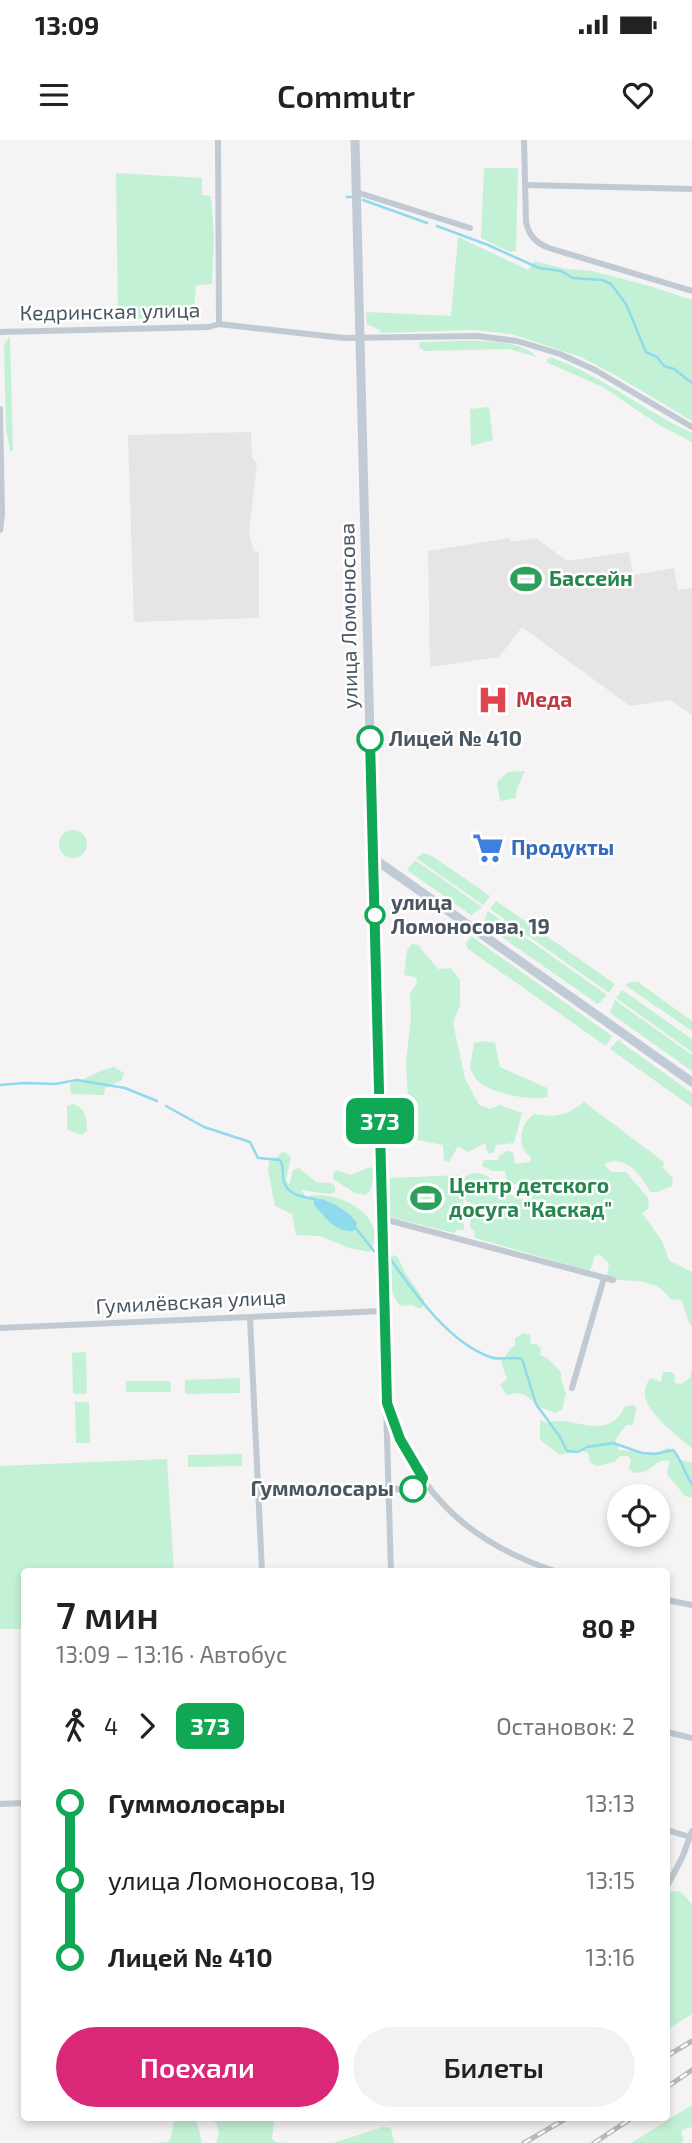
<!DOCTYPE html>
<html lang="ru">
<meta charset="utf-8">
<style>
:root{--surface:#fff;--page:#f2f2f2;--text:#222;--muted:#767676;--accent:#db2777}
body{margin:0;font-family:"Exo 2",sans-serif;background:var(--page);color:var(--text);height:100vh;display:flex;flex-direction:column;font-size:26px;white-space:nowrap}
*{box-sizing:border-box;margin:0}
p{font-size:23px;color:var(--muted)}
.icon{flex:none;width:38px;height:38px;fill:none;stroke:currentColor;stroke-width:2;stroke-linecap:round;stroke-linejoin:round}
.map{position:relative;flex:1;overflow:hidden}
.panel{position:absolute;left:21px;top:1428px;width:649px;height:553px;display:flex;flex-direction:column;background:var(--surface);border-radius:7px;box-shadow:0 4px 10px #0003}
.panel>*{flex:none}
.badge{padding:0 14px;border-radius:10px;font-size:24px;line-height:46px}
.tools{position:absolute;left:607px;top:1344px;display:grid;gap:14px}
.tools a{display:grid;place-items:center;width:63px;height:63px;border-radius:50%;background:var(--surface);box-shadow:0 4px 10px #0003;font-size:35px}
.map>.badge{position:absolute;translate:-50% -50%;box-shadow:0 0 0 4px #fff}
.legs{display:flex;align-items:center;gap:10px;height:77px;padding:0 35px;font-size:23px}
.legs p{margin-inline-start:auto}
.headline{display:flex;align-items:center;justify-content:space-between;height:119px;padding:0 35px}
h1{font-size:38px;font-weight:600;line-height:52px}
.cta{display:flex;gap:14px;margin-top:auto;padding:14px 35px}
.cta a{flex:1;height:80px;border-radius:42px;background:var(--accent);color:#fff;font-size:28px;font-weight:600;line-height:80px;text-align:center}
.cta a+a{background:var(--page);color:var(--text)}
ul{padding:0 35px;list-style:none}
li{display:flex;align-items:center;gap:24px;height:77px;font-size:26px}
li i{display:grid;place-items:center;width:10px;height:100%;margin:0 9px;background:currentColor}
li i::after{content:'';width:18px;height:18px;margin:-9px;border:5px solid;border-radius:50%;background:var(--surface)}
li p{margin-inline-start:auto}
li:first-child i{background:linear-gradient(#0000 50%,currentColor 0)}
li:last-child i{background:linear-gradient(currentColor 50%,#0000 0)}
.status{display:flex;justify-content:space-between;align-items:center;height:49px;padding:0 35px;background:var(--surface);direction:ltr}
.status svg{height:19px;fill:currentColor}
header{display:flex;justify-content:space-between;align-items:center;height:91px;padding:0 35px;background:var(--surface);font-size:32px;font-weight:600}
.map>svg:first-child{display:block}
.education{fill:#e6e4e5}
.green{fill:#c3f1d5}
.water{fill:#90daee}
.lines{fill:none;stroke-linecap:round;stroke-linejoin:round}
.stream{stroke:#90daee;stroke-width:2.5}
.street{stroke:#c1cad2;stroke-width:6}
.secondary{stroke:#c1cbd6;stroke-width:9}
.rail-casing{stroke:#b5b8bd;stroke-width:5}
.rail{stroke:#fff;stroke-width:2.5;stroke-dasharray:8;stroke-linecap:butt}
.line-1-casing{stroke:#fff;stroke-width:16}
.line-1{stroke:#10a855;stroke-width:10}
.stop-1-dot{fill:#fff;stroke:#10a855;stroke-width:3.5}
.labels{text-anchor:middle;stroke-width:5;stroke-linejoin:round;paint-order:stroke}
.street-label{font-size:21px;fill:#4a5661;stroke:#fff}
.leisure-label{font-size:21px;font-weight:bold;fill:#27864d;stroke:#fff;text-anchor:start}
.health-label{font-size:21px;font-weight:bold;fill:#be3a42;stroke:#fff;text-anchor:start}
.stop-label{font-size:21px;font-weight:bold;fill:#4a5661;stroke:#fff;text-anchor:start}
.shop-label{font-size:21px;font-weight:bold;fill:#366cbe;stroke:#fff;text-anchor:start}
</style>
<div class="status"><b>13:09</b><svg viewBox="0 0 49 12"><path d="M0 12V9h3v3zM5 12V6h3v6zM10 12V3h3v9zM15 12V0h3v12zM26 1h20v11H26zM47 4h2v5h-2z"/></svg></div>
<header><svg class="icon" aria-label="menu" viewBox="0 0 24 24"><path d="M4 6h16M4 12h16M4 18h16"/></svg>Commutr<svg class="icon" aria-label="heart" viewBox="0 0 24 24"><path d="M12 20l-8-8c-3-5 5-10 8-4 3-6 11-1 8 4z"/></svg></header>
<div class="map">
<svg width="692" height="2003" viewBox="0 0 692 2003">
<rect width="100%" height="100%" fill="#f5f3f3"/>
<g class="education">
<polygon points="251,292 252,318 257,323 249,394 254,411 259,412 259,478 134,482 128,295"/>
<polygon points="510,398 511,402 536,398 567,421 629,412 633,435 674,428 678,450 692,448 692,575 670,560 630,566 522,487 499,517 430,527 428,411"/>
</g>
<g class="green">
<polygon points="484,28 518,28 516,111 510,112 481,98"/>
<polygon points="116,33 202,38 202,55 211,56 214,97 212,144 196,145 193,178 118,179"/>
<polygon points="458,97 528,130 535,121 565,129 592,131 653,147 692,160 692,281 615,235 581,217 511,194 475,190 380,193 380,190 367,184 366,172 451,176"/>
<polygon points="10,196 13,311 10,311 6,289 4,205"/>
<path d="M419 202C447 202 517 194 537 217L509 209 425 211 420 208Z"/>
<path d="M550 217C603 236 642 270 692 293V302L659 285 603 247 546 222Z"/>
<polygon points="489,267 493,300 471,306 470,269"/>
<polygon points="525,631 517,648 516,658 500,661 497,642 508,632"/>
<circle cx="73" cy="704" r="14"/>
<polygon points="424,713 432,716 490,756 483,765 416,718"/>
<polygon points="415,720 482,767 471,775 407,730"/>
<polygon points="496,761 615,844 609,853 490,769"/>
<polygon points="488,771 607,855 598,864 483,784"/>
<polygon points="471,796 612,896 606,906 468,809 466,804"/>
<polygon points="412,804 418,805 438,829 451,828 460,840 460,866 453,883 465,938 479,965 490,969 500,965 522,973 514,1003 496,1005 494,1013 488,1013 485,1003 468,1012 458,1006 449,1022 444,1020 443,1005 412,999 414,978 409,976 406,923 411,877 410,853 417,843 416,837 404,835 407,811"/>
<polygon points="631,842 638,842 692,881 692,891 625,845"/>
<polygon points="622,850 692,899 692,912 616,858"/>
<polygon points="615,860 692,915 692,931 610,873"/>
<polygon points="618,900 692,953 692,967 610,909"/>
<path d="M482 901 495 903 500 927 547 948 548 957C531 961 493 954 479 942 475 939 472 933 470 928L474 903Z"/>
<path d="M114 927 124 933 122 940 105 948 104 955 71 954 70 944C86 940 98 930 114 927Z"/>
<path d="M584 962 664 1022 663 1028 673 1038 672 1046 657 1052H650C641 1034 625 1014 604 1024L611 1032H626L648 1058 649 1068 642 1073 662 1101 669 1120 692 1132V1188C686 1179 686 1169 681 1160L670 1159C658 1138 633 1142 611 1139L607 1136 609 1123 600 1115 595 1116 590 1131 475 1098 474 1091 470 1087 471 1075 477 1074 476 1066 463 1059 464 1090H456L454 1093 390 1077V1038L461 1035 462 1039C481 1024 493 1041 508 1053 512 1056 519 1058 524 1060L530 1057 531 1052 522 1046 507 1042 505 1031H492L482 1026 484 1020H498L500 1015 507 1011 513 1012 515 1024 530 1022 531 1017C515 1006 521 983 534 974 554 978 567 976 584 962Z"/>
<path d="M73 964C85 968 87 978 87 990L82 995 67 990V966Z"/>
<path d="M285 1012 291 1017 286 1040 289 1045 293 1030 299 1028 316 1042 331 1043 335 1046V1052L330 1054 301 1050 306 1057C335 1048 391 1075 370 1112L349 1108 320 1096 296 1095 292 1074 275 1066 268 1030 270 1018 278 1017 281 1013Z"/>
<polygon points="370,1027 374,1030 371,1050 365,1055 355,1053 333,1039 333,1034 336,1030 350,1035"/>
<path d="M393 1115 398 1117 404 1131 424 1160V1165L421 1169 412 1165 400 1166C389 1150 388 1139 388 1120Z"/>
<polygon points="524,1193 530,1195 531,1204 537,1204 541,1209 540,1215 547,1218 561,1232 561,1239 566,1253 562,1270 555,1273 540,1267 525,1255 516,1253 507,1255 500,1245 507,1239 501,1222 511,1208 515,1206 515,1198"/>
<polygon points="86,1212 87,1254 73,1254 72,1213"/>
<path d="M692 1228V1308C675 1293 628 1262 651 1238L661 1242 663 1232H671L675 1235 674 1243 681 1244 690 1238Z"/>
<polygon points="240,1238 240,1253 185,1254 185,1240"/>
<polygon points="126,1241 170,1241 171,1252 126,1252"/>
<polygon points="75,1262 89,1262 90,1303 76,1303"/>
<path d="M635 1265 636 1270 633 1285H626L615 1300 619 1310 658 1313 668 1307 681 1320 692 1323V1358L685 1356 667 1334 669 1321C654 1318 653 1334 634 1333L629 1328 631 1320 628 1316H620L614 1322 597 1326 590 1322 588 1313 579 1310 560 1315 540 1300V1280L547 1283C570 1274 599 1299 619 1276 622 1273 623 1269 625 1266Z"/>
<polygon points="242,1314 242,1326 188,1327 188,1315"/>
<polygon points="167,1319 174,1431 24,1432 24,1489 0,1489 0,1326"/>
<polygon points="672,1751 681,1752 692,1764 692,1874 667,1890 667,1755"/>
<polygon points="692,1965 692,1987 684,1989 681,1992 684,2000 681,2003 631,2003"/>
<polygon points="179,1978 196,1978 202,2003 156,2003 168,2002 171,1997 174,1982"/>
<polygon points="205,1978 279,1978 274,1981 272,1999 276,2002 286,2003 216,2003 219,1993 216,1983"/>
<polygon points="383,1987 391,1988 394,2003 333,2003"/>
</g>
<path class="water" d="M322 1059C337 1065 347 1070 357 1083L354 1091C336 1093 325 1077 314 1065V1060Z"/>
<g class="lines">
<g class="stream">
<polyline points="347,57 351,57"/>
<polyline points="363,60 427,83"/>
<polyline points="437,86 488,105 539,128 561,131 573,138 602,140 611,144 626,164 646,212 657,217 664,226 674,229 692,243"/>
<polyline points="0,945 24,943 55,944 77,940 125,948 157,961"/>
<path d="M166 966 204 987 250 1002 258 1018 280 1020C285 1028 281 1033 284 1042 288 1056 306 1057 318 1060"/>
<polyline points="354,1086 374,1111"/>
<path d="M386 1113C411 1148 447 1202 490 1217 500 1221 512 1216 522 1219L536 1264 560 1297 567 1311 578 1312 587 1307 613 1303 642 1313 655 1314 673 1310C682 1320 684 1333 692 1344"/>
</g>
<g class="street">
<polyline points="218,0 219,184"/>
<path d="M524 0 526 82C529 96 536 103 549 108L692 151"/>
<polyline points="526,45 692,49"/>
<polyline points="356,52 470,88"/>
<polyline points="0,192 209,187 219,184 344,198 477,196 517,201 560,214 595,230 692,287"/>
<polyline points="0,269 2,375 0,390"/>
<polyline points="373,718 381,1096 391,1432"/>
<polyline points="380,1078 613,1140"/>
<polyline points="250,1177 262,1432"/>
<polyline points="0,1188 383,1171"/>
<polyline points="572,1248 604,1138"/>
<path d="M389 1272C419 1357 473 1405 558 1432"/>
<path d="M389 1346C402 1352 416 1354 423 1338"/>
<polyline points="667,1460 692,1465"/>
<polyline points="667,1592 692,1598"/>
<polyline points="0,1664 24,1663"/>
<polyline points="667,1690 690,1697"/>
<polyline points="667,1746 682,1718 692,1691"/>
</g>
<polyline class="secondary" points="355,0 373,718 692,942"/>
<defs>
<g id="rail">
<polyline points="667,1916 692,1901"/>
<polyline points="667,1947 692,1930"/>
<polyline points="524,2003 567,1978"/>
<polyline points="594,2003 632,1978"/>
</g>
</defs>
<use href="#rail" class="rail-casing"/>
<use href="#rail" class="rail"/>
</g>
<g class="lines">
<defs>
<polyline id="line-1" points="370,599 387,1263 400,1299 423,1338 421,1344 413,1349"/>
</defs>
<use href="#line-1" class="line-1-casing"/>
<use href="#line-1" class="line-1"/>
</g>
<defs>
<symbol id="stadium-bare" viewBox="-9 -9 18 18"><path d="M0-5a6.5 5 0 1 0 0 10a6.5 5 0 1 0 0-10ZM-3.5-1.8h7v3.6h-7Z" fill="#2e9e5b" stroke="#fff" stroke-width="2.5" paint-order="stroke"/></symbol>
<symbol id="hospital-bare" viewBox="-9 -9 18 18"><path d="M-5-5h3v3.5h4V-5h3V5h-3V1.5h-4V5h-3Z" fill="#e0444e" stroke="#fff" stroke-width="2.5" paint-order="stroke"/></symbol>
<symbol id="supermarket-bare" viewBox="-9 -9 18 18"><path d="M-6-5.5h2.5l.6 2H6L4.5 2H-2.5L-4.4-4H-6ZM-1.5 3.2a1.3 1.3 0 1 0 .1 0ZM3 3.2a1.3 1.3 0 1 0 .1 0Z" fill="#3f7fe0" stroke="#fff" stroke-width="2.5" paint-order="stroke"/></symbol>
</defs>
<g fill-rule="evenodd">
<use href="#stadium-bare" x="504" y="417" width="44" height="44"/>
<use href="#hospital-bare" x="471" y="538" width="44" height="44"/>
<use href="#supermarket-bare" x="466" y="686" width="44" height="44"/>
<use href="#stadium-bare" x="404" y="1036" width="44" height="44"/>
</g>
<g class="stop-1-dot">
<circle cx="370" cy="599" r="12"/>
<circle cx="375" cy="775" r="9"/>
<circle cx="413" cy="1349" r="12"/>
</g>
<g class="labels">
<g class="street-label">
<text transform="translate(110 172) rotate(-1)" y="7">Кедринская улица</text>
<text transform="translate(349 476) rotate(-91)" y="7">улица Ломоносова</text>
<text transform="translate(191 1162) rotate(-3)" y="7">Гумилёвская улица</text>
</g>
<g class="leisure-label">
<text x="549" y="446">Бассейн</text>
<text x="449" y="1053">Центр детского<tspan x="449" dy="24">досуга "Каскад"</tspan></text>
</g>
<g class="health-label">
<text x="516" y="567">Меда</text>
</g>
<g class="stop-label">
<text x="389" y="606">Лицей № 410</text>
<text x="391" y="770">улица<tspan x="391" dy="24">Ломоносова, 19</tspan></text>
<text x="394" y="1356" text-anchor="end">Гуммолосары</text>
</g>
<g class="shop-label">
<text x="511" y="715">Продукты</text>
</g>
</g>
</svg>
<div class="tools">
<a><svg class="icon" aria-label="locate" viewBox="0 0 24 24"><circle cx="12" cy="12" r="6"/><path d="M12 2v4M12 18v4M2 12h4M18 12h4"/></svg></a>
</div>
<b class="badge" style="left:380px;top:981px;background:#10a855;color:#fff">373</b>
<section class="panel">
<div class="headline"><div><h1>7 мин</h1><p>13:09 – 13:16 · Автобус</p></div><b>80 ₽</b></div>
<div class="legs"><svg class="icon" aria-label="walk" viewBox="0 0 24 24"><circle cx="13" cy="4" r="2"/><path d="M13 8l-2 6 4 7M11 14l-3 7M7 12l3-4h3l4 4"/></svg>4<svg class="icon" aria-label="forward" viewBox="0 0 24 24"><path d="M9 5l7 7-7 7"/></svg><b class="badge" style="background:#10a855;color:#fff">373</b><p>Остановок: 2</p></div>
<ul>
<li><i style="color:#10a855"></i><b>Гуммолосары</b><p>13:13</p></li>
<li><i style="color:#10a855"></i><span>улица Ломоносова, 19</span><p>13:15</p></li>
<li><i style="color:#10a855"></i><b>Лицей № 410</b><p>13:16</p></li>
</ul>
<div class="cta"><a>Поехали</a><a>Билеты</a></div>
</section>
</div>
